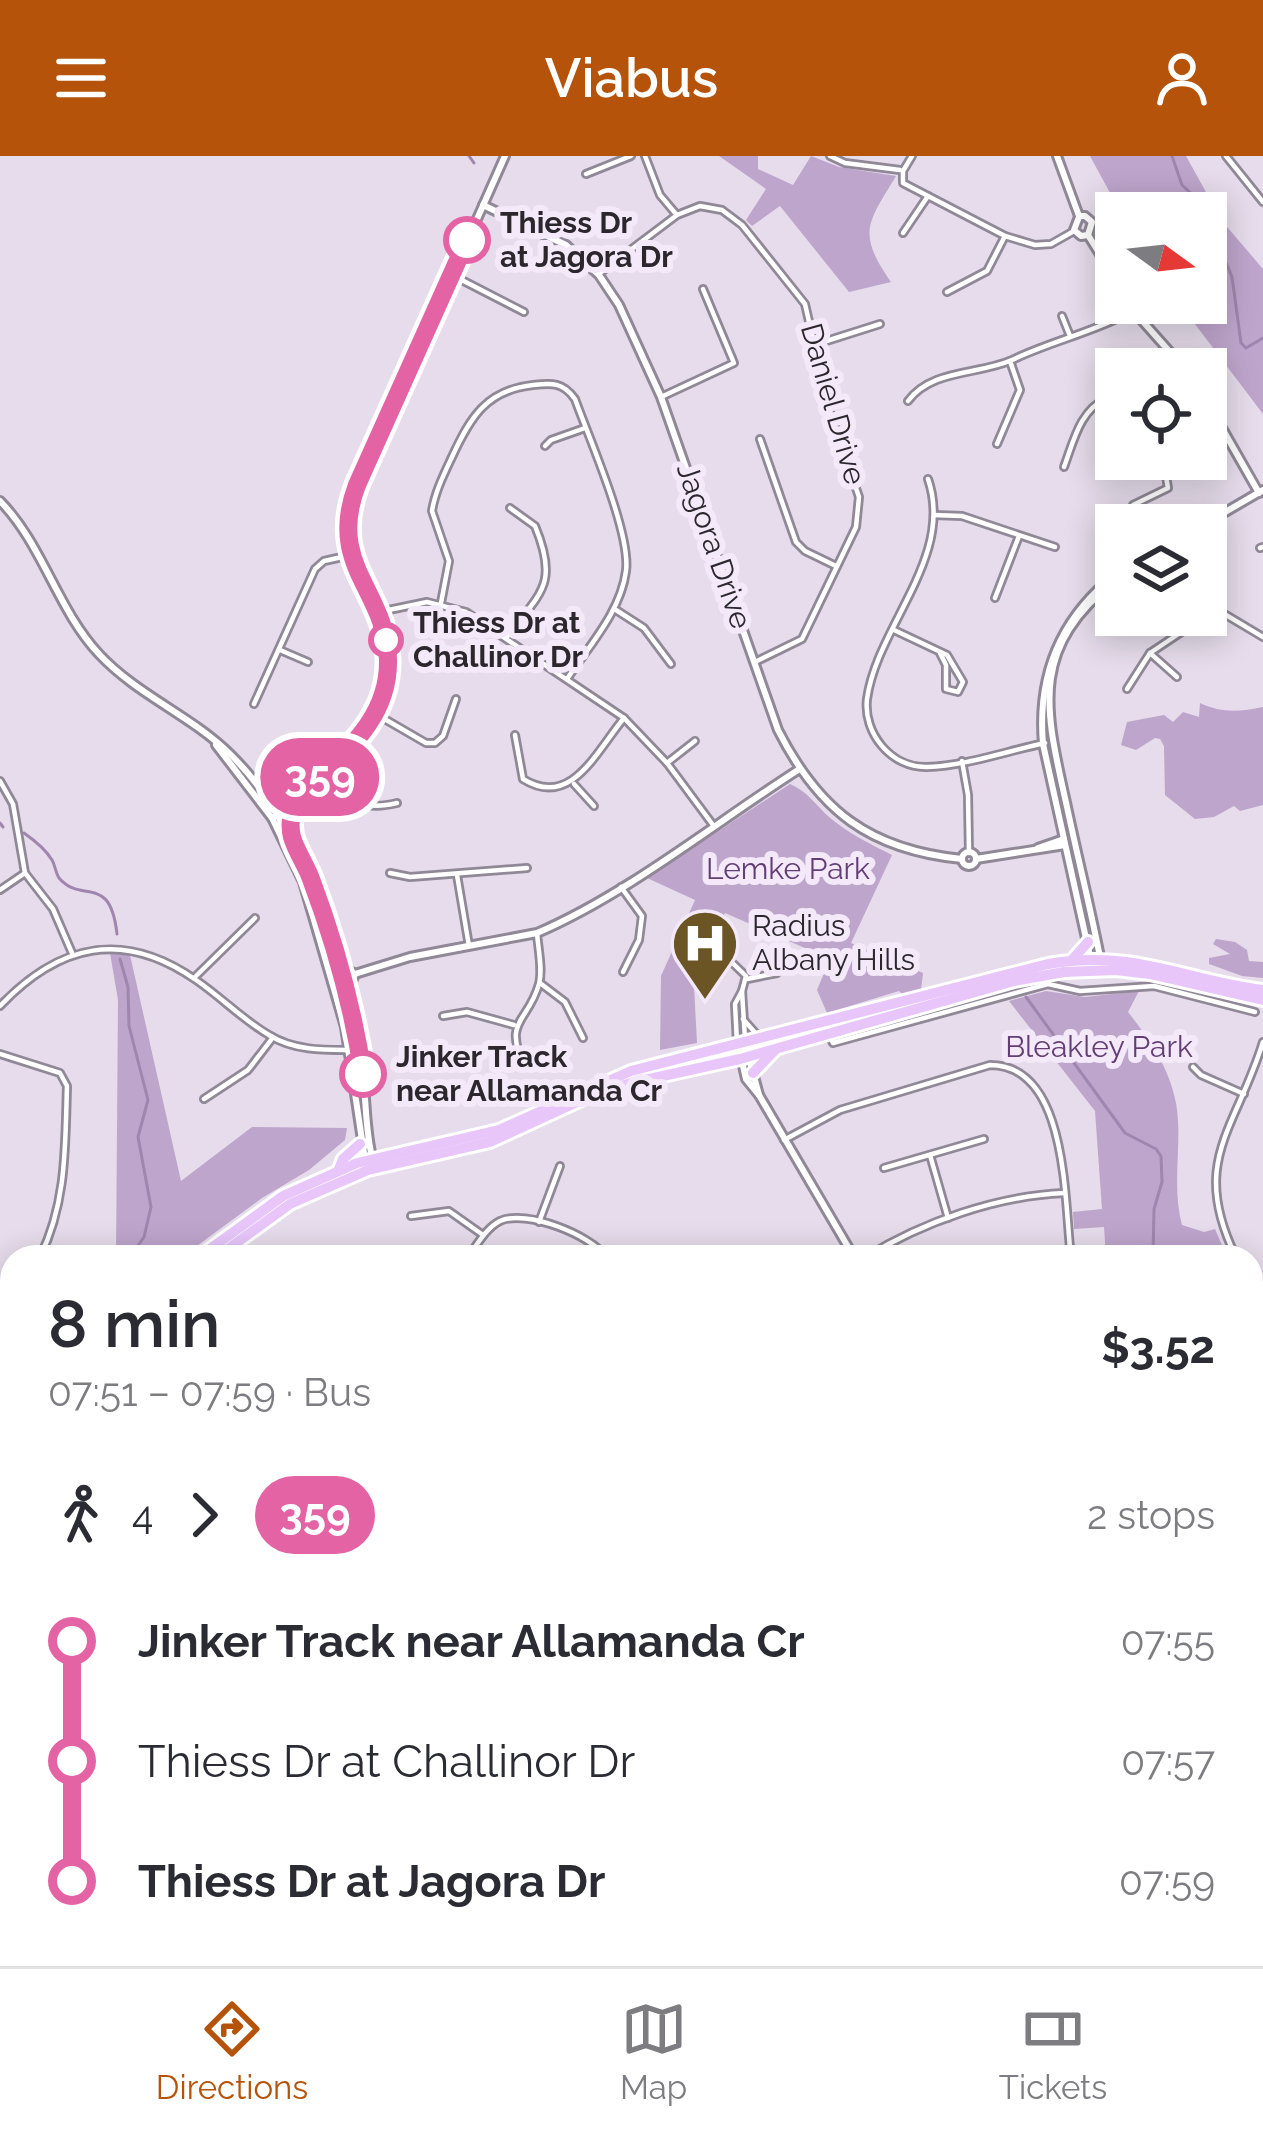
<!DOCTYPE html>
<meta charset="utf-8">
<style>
:root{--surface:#fff;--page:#f7f7f7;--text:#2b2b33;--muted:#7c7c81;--line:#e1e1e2;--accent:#b45309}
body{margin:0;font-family:Raleway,sans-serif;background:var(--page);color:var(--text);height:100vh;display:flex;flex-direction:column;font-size:45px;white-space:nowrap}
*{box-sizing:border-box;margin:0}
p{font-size:39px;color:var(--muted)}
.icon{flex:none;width:66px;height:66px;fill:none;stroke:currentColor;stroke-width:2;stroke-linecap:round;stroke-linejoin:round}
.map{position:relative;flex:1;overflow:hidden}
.panel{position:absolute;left:0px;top:1089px;width:1263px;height:723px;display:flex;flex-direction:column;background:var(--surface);border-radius:36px 36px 0 0;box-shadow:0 6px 30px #0003}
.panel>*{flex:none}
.badge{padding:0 24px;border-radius:39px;font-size:42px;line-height:78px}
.needle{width:78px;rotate:105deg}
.fabs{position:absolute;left:1095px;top:36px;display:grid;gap:24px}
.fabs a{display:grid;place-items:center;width:132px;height:132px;border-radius:0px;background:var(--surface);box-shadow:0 6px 30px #0003;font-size:60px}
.map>.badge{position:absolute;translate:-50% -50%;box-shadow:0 0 0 6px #fff}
.legs{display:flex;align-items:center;gap:18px;height:132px;padding:0 48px;font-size:39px}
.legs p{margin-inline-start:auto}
.summary{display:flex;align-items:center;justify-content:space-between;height:204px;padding:0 48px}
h1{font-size:66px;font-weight:600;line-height:90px}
ul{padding:0 48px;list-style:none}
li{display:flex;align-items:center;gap:42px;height:120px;font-size:45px}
li i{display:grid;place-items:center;width:18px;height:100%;margin:0 15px;background:currentColor}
li i::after{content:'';width:30px;height:30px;margin:-15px;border:9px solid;border-radius:50%;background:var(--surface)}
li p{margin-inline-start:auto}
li:first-child i{background:linear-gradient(#0000 50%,currentColor 0)}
li:last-child i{background:linear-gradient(currentColor 50%,#0000 0)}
header{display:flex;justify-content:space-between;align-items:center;height:156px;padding:0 48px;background:var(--accent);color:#fff;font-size:54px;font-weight:600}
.menu{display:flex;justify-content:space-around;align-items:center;height:168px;border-top:3px solid var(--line);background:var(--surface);font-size:33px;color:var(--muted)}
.menu a{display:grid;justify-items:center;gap:6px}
.menu .on{color:var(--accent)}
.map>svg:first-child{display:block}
.green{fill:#bea5cc}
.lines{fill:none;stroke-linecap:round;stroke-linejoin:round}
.stream{stroke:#a086af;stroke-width:3}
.minor-casing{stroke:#908896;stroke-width:10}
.tertiary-casing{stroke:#908896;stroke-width:12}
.trunk-casing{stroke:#fff;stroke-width:16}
.minor{stroke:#fff;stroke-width:4.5}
.tertiary{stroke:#fff;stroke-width:6}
.trunk{stroke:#e8c6fa;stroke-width:10}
.line-1-casing{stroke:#fff;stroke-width:27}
.line-1{stroke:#e463a4;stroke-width:18}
.stop-1-dot{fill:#fff;stroke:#e463a4;stroke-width:6}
.labels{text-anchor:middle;stroke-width:12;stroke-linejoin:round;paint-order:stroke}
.stop-label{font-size:30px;font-weight:bold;fill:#2b272d;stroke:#f3e9f9;text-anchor:start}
.street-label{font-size:30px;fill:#2b272d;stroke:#f3e9f9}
.park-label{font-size:30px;fill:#623e75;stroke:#f3e9f9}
.poi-label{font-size:30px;fill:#2b272d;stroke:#f3e9f9;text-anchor:start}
</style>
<header><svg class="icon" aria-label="menu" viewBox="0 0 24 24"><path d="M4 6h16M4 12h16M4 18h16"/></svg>Viabus<svg class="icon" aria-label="person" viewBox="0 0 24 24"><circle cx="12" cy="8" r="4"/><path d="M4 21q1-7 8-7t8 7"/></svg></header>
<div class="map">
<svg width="1263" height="1810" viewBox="0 0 1263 1810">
<rect width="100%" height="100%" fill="#e6dceb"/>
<g class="green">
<path d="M719 0H758V13L793 29 811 0 839 11 896 20C867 68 857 77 891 126L849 136 780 50 752 70 746 64 766 33Z"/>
<polygon points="1090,0 1186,0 1222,65 1263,113 1263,258 1179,147 1206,147 1206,57 1121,57"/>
<path d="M1200 547C1221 557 1239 556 1263 551V649L1240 655 1234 650 1214 661 1195 663 1165 639 1164 590 1160 583 1155 582 1136 594 1121 589 1127 566 1164 559 1173 566 1183 556 1199 561Z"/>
<path d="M790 628C807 635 816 649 829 661 848 677 870 688 892 699L851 787 923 817 921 834 903 839 899 835 827 857 817 834 830 803 725 757 694 830 697 887 660 894 661 820 695 744 647 722Z"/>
<polygon points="1216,783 1235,786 1247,794 1249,805 1263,806 1263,822 1242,820 1209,808 1209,802 1230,798 1213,788"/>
<polygon points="110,797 130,799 181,1025 252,971 347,972 345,984 309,1014 262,1042 194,1092 176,1101 116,1101 118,844"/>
<path d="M1046 835 1085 841 1139 835 1128 856C1150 884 1169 911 1176 947 1183 987 1171 1028 1182 1069L1204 1076 1215 1073 1227 1101H1106L1104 1071 1074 1073 1073 1056 1102 1053 1095 955 1009 845Z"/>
<polygon points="138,1800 387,1800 395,1810 138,1810"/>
<polygon points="722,1800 1189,1800 1185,1810 718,1810"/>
</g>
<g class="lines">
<g class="stream">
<polyline points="469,0 474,7"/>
<polyline points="1172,0 1182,29 1198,44 1205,57"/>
<polyline points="1206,58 1232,121 1241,187 1246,192 1263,182"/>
<polyline points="0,667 3,671"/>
<path d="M24 677C34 684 46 694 52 704 55 709 56 718 59 722 82 749 110 716 117 778"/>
<polyline points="120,803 128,831 129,870 148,944 138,981 151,1051 144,1081 130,1101"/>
<polyline points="1026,841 1125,977 1156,993 1161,1000 1162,1026 1154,1053 1153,1101"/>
<polyline points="1251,1202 1263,1206"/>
<polyline points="1251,1718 1263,1721"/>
<polyline points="327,1800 340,1810"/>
</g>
<defs>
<g id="minor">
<polyline points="645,0 660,39 676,58"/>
<polyline points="830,0 845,7 900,14"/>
<polyline points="912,0 903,15 903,27 1005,80 1035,89 1051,88 1074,75"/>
<polyline points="1226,0 1263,46"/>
<polyline points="586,18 631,0"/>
<polyline points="903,77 928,40"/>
<polyline points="600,117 677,59 700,50 722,54 742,69 805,148 829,253 859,341 856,371 802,483 755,506"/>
<polyline points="454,120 524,156"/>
<polyline points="947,136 987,115 1005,80"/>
<polyline points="1062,160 1070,180"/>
<polyline points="817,188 880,168"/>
<polyline points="661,241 734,207 703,133"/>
<path d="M908 245C932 213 978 219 1012 204 1049 186 1090 177 1127 158"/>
<polyline points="760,283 796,386 805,395 836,410"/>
<polyline points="997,288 1020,234 1010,205"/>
<polyline points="545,290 551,284 585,272"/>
<path d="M1064 311C1074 284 1080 254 1107 242L1116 250"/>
<path d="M928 323C955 401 877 470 867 543 863 577 891 612 927 611 965 610 1007 595 1045 587"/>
<polyline points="1133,349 1168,332 1163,303"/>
<polyline points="934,359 962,360 1055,391"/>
<polyline points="1260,392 1263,391"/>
<polyline points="995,442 1019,380"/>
<path d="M441 447 449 405 432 355C435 336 444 318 452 301 470 262 486 234 533 229 552 227 563 226 575 243 589 282 631 377 626 415 621 455 589 490 567 523"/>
<polyline points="1206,447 1263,481"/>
<polyline points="616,454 644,472 671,508"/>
<polyline points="379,456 427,446 466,456 624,562 667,607 713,669"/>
<polyline points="894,474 947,499 963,526 958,536 946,533 946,509 940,497"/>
<path d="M507 481C541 436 559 428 535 370L510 352"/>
<polyline points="280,494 308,506"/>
<polyline points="1150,497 1177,521"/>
<polyline points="1127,533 1150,497 1183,475 1194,459"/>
<polyline points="254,548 315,413 324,405 351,399"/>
<polyline points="376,558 426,587 435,587 443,580 456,543"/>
<path d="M515 579 523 623C571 653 596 596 624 562"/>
<polyline points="962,605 968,639 969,697"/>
<polyline points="667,607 695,585"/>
<path d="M327 616C353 643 358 656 397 647"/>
<polyline points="0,625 13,648 25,717 53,753 72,797"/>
<polyline points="574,628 594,650"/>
<polyline points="390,717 410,721 527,712"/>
<polyline points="457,719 469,790"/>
<polyline points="621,731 642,760 639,784 623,816"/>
<polyline points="0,734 25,717"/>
<polyline points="719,794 746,820 742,835 745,883"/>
<polyline points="195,821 255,762"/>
<polyline points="747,823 777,817"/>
<polyline points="540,827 565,846 583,882"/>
<path d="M0 850C59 788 123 773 196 824 221 841 243 864 269 879 296 896 329 894 359 894"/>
<polyline points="443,860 467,856 514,869"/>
<polyline points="743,863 759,881"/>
<polyline points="828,878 833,887 1048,828 1080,835 1154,830 1255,856"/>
<polyline points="737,887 735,848 742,835"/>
<path d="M0 898 60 917 67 930C65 990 67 1046 40 1101"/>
<path d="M525 911C502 864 528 867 539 828 543 814 538 792 537 777"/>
<polyline points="1193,911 1201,919 1244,938"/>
<polyline points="204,943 248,914 271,884"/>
<path d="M784 984 840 954 990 909C1069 909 1064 1047 1071 1101"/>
<polyline points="930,999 948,1062"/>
<polyline points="884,1012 984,983"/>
<polyline points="411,1060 449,1055 483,1079"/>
<polyline points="539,1066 560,1010"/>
<polyline points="322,1101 330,1099"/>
<path d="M468 1101C477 1089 486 1072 500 1065 526 1053 591 1079 606 1101"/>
<path d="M866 1101C923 1066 996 1040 1064 1037"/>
<polyline points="1057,1101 1070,1098"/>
<path d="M1236 1101C1189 1005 1236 974 1263 886"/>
<polyline points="1251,1120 1263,1131"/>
<polyline points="0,1132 12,1126"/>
<polyline points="1251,1279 1263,1283"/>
<polyline points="1251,1337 1263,1311"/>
<polyline points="0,1414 0,1429"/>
<polyline points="0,1460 12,1478"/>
<polyline points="1251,1528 1263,1502"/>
<polyline points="0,1608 12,1629"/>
<polyline points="12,1644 6,1660 12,1670"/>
<polyline points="1262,1709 1263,1707"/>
<polyline points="0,1752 12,1757"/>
<polyline points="437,1800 443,1810"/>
<polyline points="92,1810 94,1800"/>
<polyline points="537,1810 537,1800"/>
<polyline points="666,1810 671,1800"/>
<polyline points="1222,1810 1226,1800"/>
</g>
<g id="tertiary">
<polyline points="1057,0 1079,60"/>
<path d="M483 49 566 89 599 119 619 149 661 241 778 574C819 655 870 694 962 703"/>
<polyline points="1079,60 1085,60 1092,66 1088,79"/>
<polyline points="1079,61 1074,74 1081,80 1088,79"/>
<polyline points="1088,79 1116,124"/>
<polyline points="1130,147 1127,157 1138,160"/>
<polyline points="1138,160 1185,213"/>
<polyline points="1138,160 1141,154 1138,147"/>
<polyline points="1206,244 1259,337"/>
<path d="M0 345C43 389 57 453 99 498 137 539 192 560 230 598 291 658 317 735 339 816 346 846 356 875 361 905 367 939 364 972 373 1005"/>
<polyline points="1203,369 1263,334"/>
<polyline points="216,589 272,662 303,726 345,871 365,1004"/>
<polyline points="267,641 293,644"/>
<path d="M272 662C336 612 421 543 375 451 357 415 343 389 351 347L505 0"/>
<polyline points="279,662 301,639"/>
<polyline points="1038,692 1064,683"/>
<circle cx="969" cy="703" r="7"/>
<polyline points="976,703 1065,689"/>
<path d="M1091 805 1043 588C1037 518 1060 462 1116 418"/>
<polyline points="336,806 355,818 347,838"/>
<path d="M1101 806C1091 754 1078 703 1067 651 1046 556 1027 493 1116 424"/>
<path d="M332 825 410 801 537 777C626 739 715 667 798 614"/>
<polyline points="745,887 759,939"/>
<polyline points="738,888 746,923 759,939 854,1101"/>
<polyline points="1251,1412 1263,1417"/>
</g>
<g id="trunk">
<polyline points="1071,805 1088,786"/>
<polyline points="753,917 776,893"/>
<polyline points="339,1013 343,1003 360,988"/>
<path d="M199 1101 283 1040 357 1007 499 974 631 915 1048 808C1135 793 1183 824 1263 834"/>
<polyline points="217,1101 290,1048 368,1014 490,986 588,941 631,927 740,903 1014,825 1064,816 1116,814 1150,818 1263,844"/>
<polyline points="0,1251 12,1245"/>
<polyline points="0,1265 12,1258"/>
</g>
</defs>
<use href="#minor" class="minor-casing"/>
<use href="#tertiary" class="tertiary-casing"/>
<use href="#trunk" class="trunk-casing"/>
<use href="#minor" class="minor"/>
<use href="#tertiary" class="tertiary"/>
<use href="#trunk" class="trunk"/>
</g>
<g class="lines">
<defs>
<path id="line-1" d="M363 918C353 853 334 784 311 723 306 709 296 695 292 681 290 674 290 661 293 654 298 640 311 630 322 619 356 586 389 555 388 504 387 434 326 410 357 329L467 84"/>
</defs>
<use href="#line-1" class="line-1-casing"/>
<use href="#line-1" class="line-1"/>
</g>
<defs>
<symbol id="hospital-pin" viewBox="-11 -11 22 30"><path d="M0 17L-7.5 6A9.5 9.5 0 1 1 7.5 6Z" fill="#6c5525" stroke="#f3e9f9"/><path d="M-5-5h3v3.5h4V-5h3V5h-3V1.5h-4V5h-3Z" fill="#fff"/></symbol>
</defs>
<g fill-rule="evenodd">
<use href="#hospital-pin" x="667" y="749" width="76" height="104"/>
</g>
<g class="stop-1-dot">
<circle cx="467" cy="84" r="21"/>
<circle cx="386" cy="484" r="15"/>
<circle cx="363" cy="918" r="21"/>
</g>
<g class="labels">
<g class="stop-label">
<text x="500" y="77">Thiess Dr<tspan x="500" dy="34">at Jagora Dr</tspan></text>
<text x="413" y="477">Thiess Dr at<tspan x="413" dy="34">Challinor Dr</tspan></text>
<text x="396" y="911">Jinker Track<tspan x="396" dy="34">near Allamanda Cr</tspan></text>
</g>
<g class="street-label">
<text transform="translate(833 248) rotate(74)" y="10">Daniel Drive</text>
<text transform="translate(714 390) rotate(71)" y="10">Jagora Drive</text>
</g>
<g class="park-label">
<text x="788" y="723">Lemke Park</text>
<text x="1099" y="901">Bleakley Park</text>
</g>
<g class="poi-label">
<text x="752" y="780">Radius<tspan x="752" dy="34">Albany Hills</tspan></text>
</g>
</g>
</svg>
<div class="fabs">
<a><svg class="needle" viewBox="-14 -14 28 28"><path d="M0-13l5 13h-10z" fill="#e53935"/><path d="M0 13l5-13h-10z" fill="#7c7c81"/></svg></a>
<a><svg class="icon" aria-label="locate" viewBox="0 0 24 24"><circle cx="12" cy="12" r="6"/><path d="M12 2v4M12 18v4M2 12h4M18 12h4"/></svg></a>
<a><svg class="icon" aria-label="layers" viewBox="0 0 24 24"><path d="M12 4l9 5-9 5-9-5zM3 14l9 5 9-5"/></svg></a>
</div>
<b class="badge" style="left:320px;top:621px;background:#e463a4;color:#fff">359</b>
<section class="panel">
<div class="summary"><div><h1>8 min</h1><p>07:51 – 07:59 · Bus</p></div><b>$3.52</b></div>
<div class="legs"><svg class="icon" aria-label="walk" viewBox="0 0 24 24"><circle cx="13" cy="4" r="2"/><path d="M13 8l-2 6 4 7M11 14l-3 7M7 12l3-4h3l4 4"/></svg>4<svg class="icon" aria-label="forward" viewBox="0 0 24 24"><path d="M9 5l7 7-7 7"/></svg><b class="badge" style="background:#e463a4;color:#fff">359</b><p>2 stops</p></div>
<ul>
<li><i style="color:#e463a4"></i><b>Jinker Track near Allamanda Cr</b><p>07:55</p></li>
<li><i style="color:#e463a4"></i><span>Thiess Dr at Challinor Dr</span><p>07:57</p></li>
<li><i style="color:#e463a4"></i><b>Thiess Dr at Jagora Dr</b><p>07:59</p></li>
</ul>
</section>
</div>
<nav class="menu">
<a class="on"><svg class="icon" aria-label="directions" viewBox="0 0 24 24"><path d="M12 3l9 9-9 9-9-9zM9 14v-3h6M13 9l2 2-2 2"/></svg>Directions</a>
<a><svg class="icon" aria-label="map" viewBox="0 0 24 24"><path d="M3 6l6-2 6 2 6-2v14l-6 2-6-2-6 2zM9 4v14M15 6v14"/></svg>Map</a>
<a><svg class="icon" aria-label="tickets" viewBox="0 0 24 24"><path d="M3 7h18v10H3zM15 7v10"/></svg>Tickets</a>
</nav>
